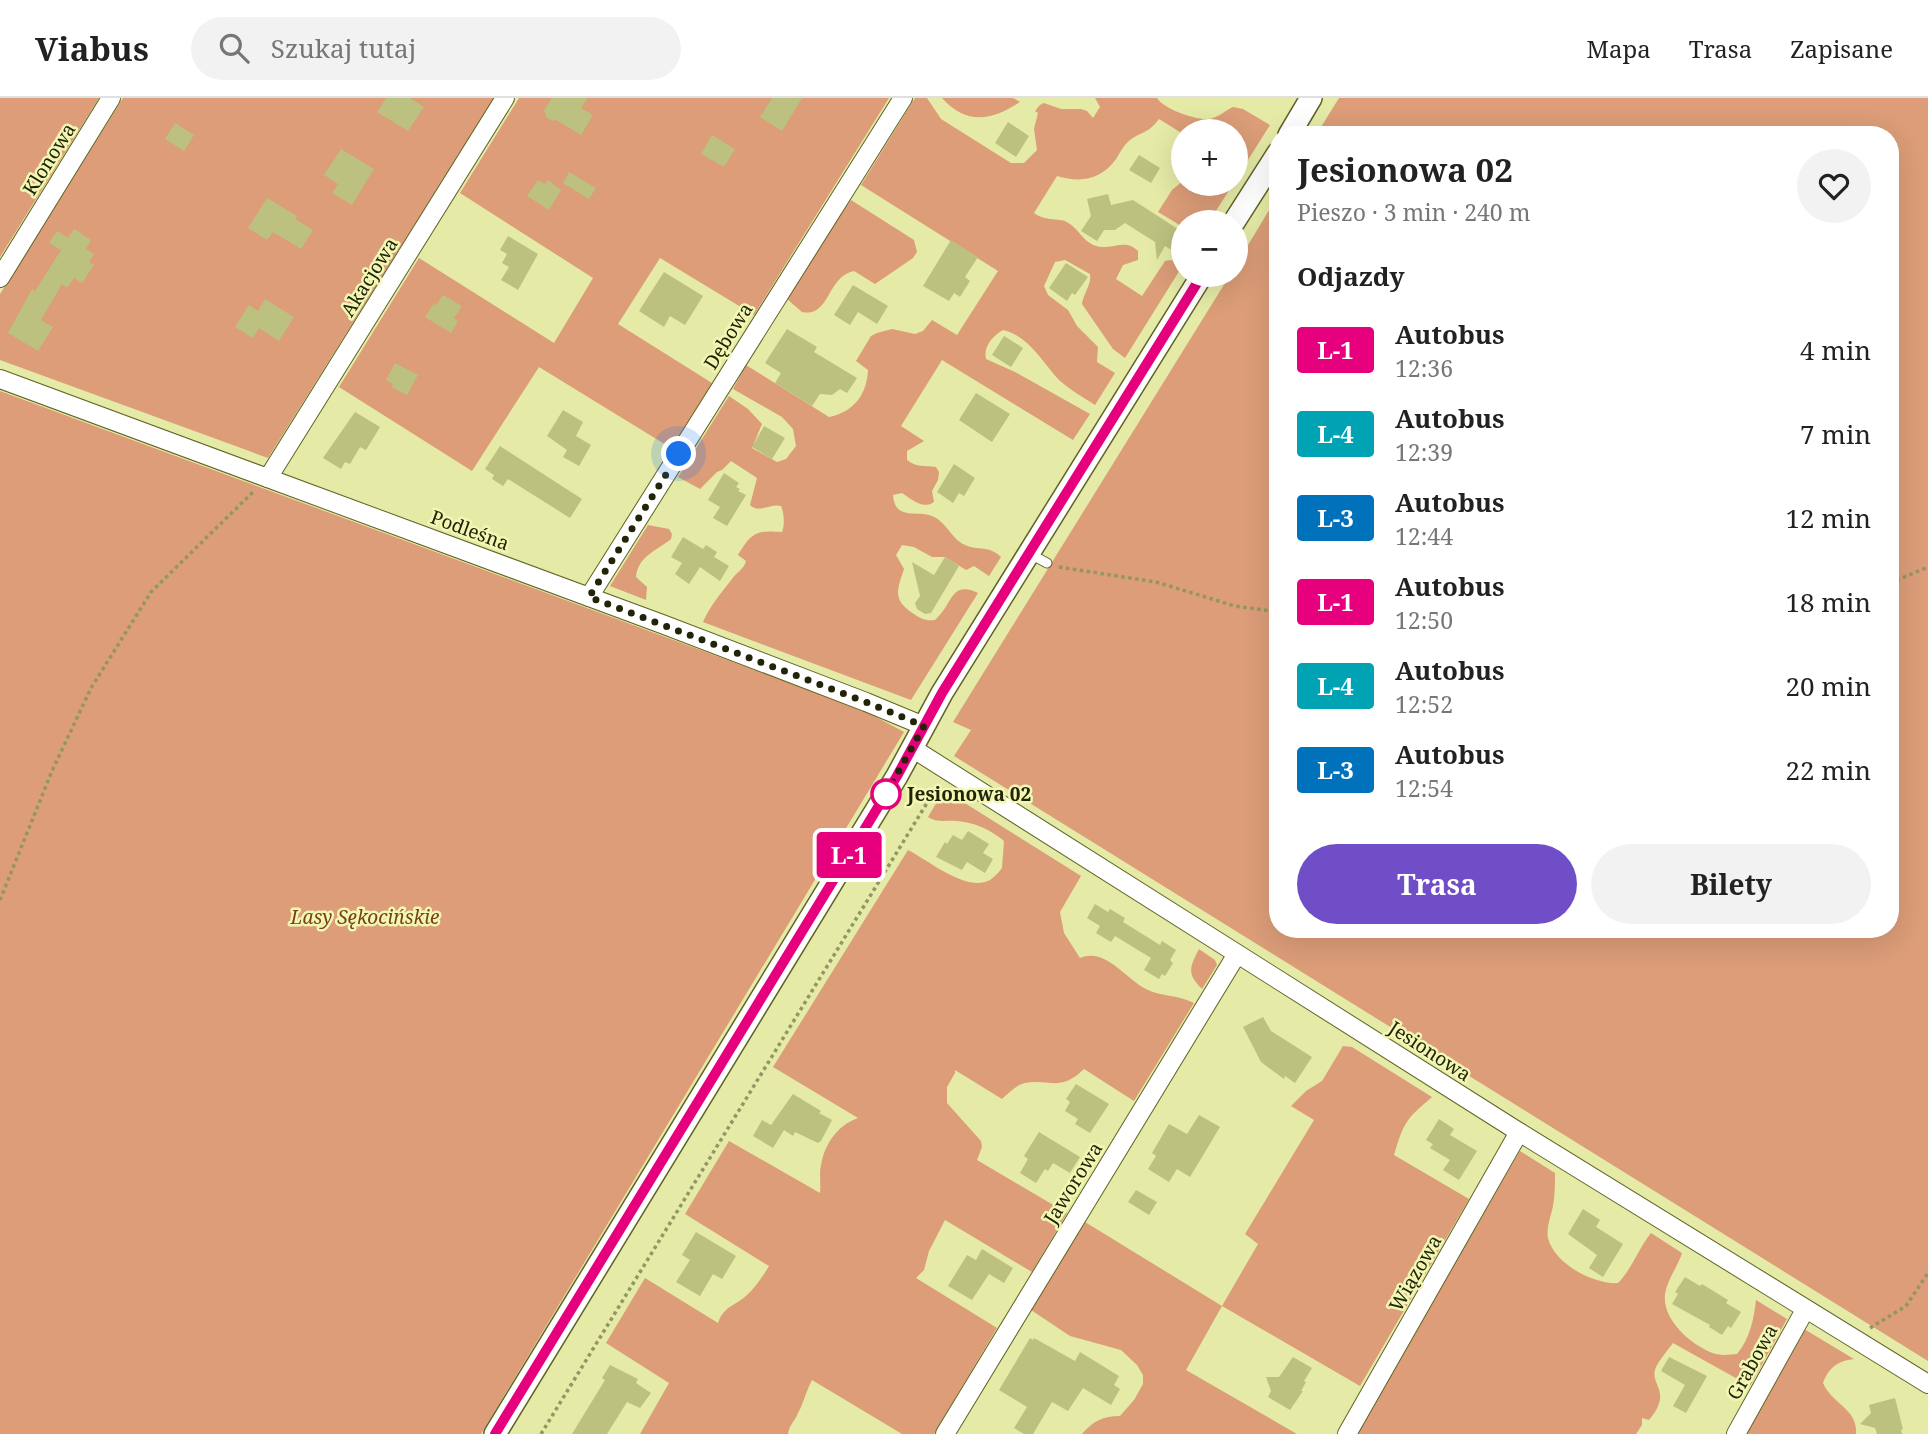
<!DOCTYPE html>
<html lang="pl">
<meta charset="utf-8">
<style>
:root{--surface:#fff;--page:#f2f2f2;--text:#222;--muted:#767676;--line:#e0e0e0;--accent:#6f4ec7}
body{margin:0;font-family:"Noto Serif",serif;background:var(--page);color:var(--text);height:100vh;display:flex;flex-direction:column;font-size:26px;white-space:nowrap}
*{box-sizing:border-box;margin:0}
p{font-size:23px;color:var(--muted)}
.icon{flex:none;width:38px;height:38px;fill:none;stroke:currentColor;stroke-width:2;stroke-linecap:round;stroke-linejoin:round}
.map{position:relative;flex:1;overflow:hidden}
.panel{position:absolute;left:1269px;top:28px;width:630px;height:812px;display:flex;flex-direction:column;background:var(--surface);border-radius:28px;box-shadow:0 7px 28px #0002}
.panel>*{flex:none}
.badge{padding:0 14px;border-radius:5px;font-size:24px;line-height:46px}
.controls{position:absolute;left:1171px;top:21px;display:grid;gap:14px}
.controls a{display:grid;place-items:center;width:77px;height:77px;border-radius:50%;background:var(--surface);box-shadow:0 7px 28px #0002;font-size:35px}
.you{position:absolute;width:35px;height:35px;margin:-18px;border:5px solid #fff;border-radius:50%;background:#1a73e8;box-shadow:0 0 0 10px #1a73e833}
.map>.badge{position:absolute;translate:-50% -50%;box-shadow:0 0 0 4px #fff}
h2{padding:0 28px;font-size:26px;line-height:63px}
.round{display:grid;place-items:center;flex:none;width:74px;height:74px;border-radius:37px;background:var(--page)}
.overview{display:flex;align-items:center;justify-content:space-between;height:119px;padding:0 28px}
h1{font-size:33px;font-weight:700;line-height:52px}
.button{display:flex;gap:14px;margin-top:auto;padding:14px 28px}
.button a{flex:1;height:80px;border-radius:42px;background:var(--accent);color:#fff;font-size:28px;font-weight:700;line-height:80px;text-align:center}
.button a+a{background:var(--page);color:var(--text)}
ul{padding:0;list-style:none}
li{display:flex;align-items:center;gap:21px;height:84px;padding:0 28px}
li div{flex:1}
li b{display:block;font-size:26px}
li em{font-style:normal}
li .badge{min-width:77px;font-weight:700;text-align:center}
header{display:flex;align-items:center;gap:42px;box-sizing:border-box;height:98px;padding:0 35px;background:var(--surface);border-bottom:2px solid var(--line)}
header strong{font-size:33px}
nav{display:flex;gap:38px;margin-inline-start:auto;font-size:24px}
.search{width:490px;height:63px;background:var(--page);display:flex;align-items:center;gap:18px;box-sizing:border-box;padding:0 24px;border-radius:38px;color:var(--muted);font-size:26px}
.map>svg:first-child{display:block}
.forest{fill:#dc9d78}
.building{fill:#bcc17f}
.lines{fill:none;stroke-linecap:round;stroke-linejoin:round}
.service-casing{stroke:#606323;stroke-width:11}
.minor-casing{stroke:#606323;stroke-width:20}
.tertiary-casing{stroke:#606323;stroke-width:24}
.path{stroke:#929664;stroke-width:3.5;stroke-dasharray:3.5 3.5;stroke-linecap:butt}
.service{stroke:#fff;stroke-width:9}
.minor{stroke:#fff;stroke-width:18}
.tertiary{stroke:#fff;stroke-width:21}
.line-casing{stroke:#fff;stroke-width:16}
.line{stroke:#e6007e;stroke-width:10}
.walk{stroke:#222409;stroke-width:7;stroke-dasharray:0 12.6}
.stop-dot{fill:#fff;stroke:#e6007e;stroke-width:3.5}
.labels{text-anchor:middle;stroke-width:5;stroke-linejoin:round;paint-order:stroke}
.street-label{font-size:19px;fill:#222409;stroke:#f2f7b4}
.stop-label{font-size:19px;font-weight:bold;fill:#222409;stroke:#f2f7b4;text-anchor:start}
.park-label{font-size:19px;font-style:italic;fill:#7a4017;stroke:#f2f7b4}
</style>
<header>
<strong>Viabus</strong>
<div class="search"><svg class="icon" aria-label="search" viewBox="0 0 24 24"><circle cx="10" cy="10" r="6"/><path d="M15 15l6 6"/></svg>Szukaj tutaj</div>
<nav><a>Mapa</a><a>Trasa</a><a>Zapisane</a></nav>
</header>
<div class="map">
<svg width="1928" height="1336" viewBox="0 0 1928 1336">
<rect width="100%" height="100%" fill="#e5eaa7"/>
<g class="forest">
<polygon points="0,0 99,0 0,159"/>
<polygon points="123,0 494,0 268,360 0,262 0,196"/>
<polygon points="519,0 889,0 754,217 660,160 618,226 712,285 671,350 539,269 472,373 339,289 419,160 554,245 593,180 460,95"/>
<path d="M915 0H927L941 21 1011 65H1024L1037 52 1034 31 1038 15 1035 13 1040 7 1044 5 1061 11H1081L1087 13 1093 20 1100 9 1095 0H1157C1163 11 1201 25 1213 20 1220 18 1226 12 1233 9L1243 11 1270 27 1241 73 1236 70V33H1183V36L1159 21C1147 37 1141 33 1129 43 1123 48 1120 55 1116 61 1101 82 1081 85 1057 78L1034 115C1047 125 1060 118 1070 126 1082 135 1085 147 1101 149 1116 150 1126 141 1138 153V162L1123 167 1116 181 1142 198 1165 163 1171 162 1183 167 1125 260 1113 251 1082 206C1083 196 1092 186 1090 176L1065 162 1055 164 1044 188 1048 197 1068 212 1077 228 1098 249 1097 264 1115 275 1095 307C1083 299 1070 292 1059 282 1043 265 1028 237 1003 232 993 238 983 248 986 261L1015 274 1090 316 1073 342 942 262 901 328 924 343 907 353V362C917 370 925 367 936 369L939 374 938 382 932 393 934 404C923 412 911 401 902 395L893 397C895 423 917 412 932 418 947 424 951 441 965 447 978 453 989 447 1001 459L989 478 974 468 966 472 945 459H932L914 449 902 447 896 457 904 471C897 492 892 502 914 516 921 521 926 523 935 522 953 507 950 482 978 495L911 602 703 524C710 508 721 495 732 481 737 474 744 471 746 463L738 457C752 434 756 432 782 434 785 427 784 415 781 408 770 405 759 416 750 407L757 380 731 363 722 372 717 374 700 391 678 379 729 298 748 311 762 326 752 350 777 364 786 361 796 348 793 331 782 319 733 291 746 267 829 319C854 314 867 296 868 272L856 263 871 238 877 235 892 231 915 236 923 233 932 222 957 237 998 173 861 87Z"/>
<path d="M942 0H1013L1020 4C992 23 966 27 942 0Z"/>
<polygon points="1339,0 1928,0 1928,1263 954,658 971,632 953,624 1230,177 1236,177 1236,167 1277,99 1278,831 1890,831 1890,37 1316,37"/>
<polygon points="1183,83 1183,86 1233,86 1209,124 1183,124 1183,129 1158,114 1172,92"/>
<path d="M851 102 914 142 917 154 913 160 875 186 854 173C827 178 830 220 802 214L787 201 817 150Z"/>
<polygon points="0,293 863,612 904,634 481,1336 0,1336"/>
<path d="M648 427 669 431 672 436 671 441C656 453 638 458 636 479L647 489 646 502 610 488Z"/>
<path d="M944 692 1081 778 1060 814 1064 835 1080 860C1105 849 1126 881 1146 891 1160 899 1177 896 1194 905L1134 1003 1084 971C1059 995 1050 980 1025 985 1016 987 1009 995 1002 1001L955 972V975L947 989V1005L981 1043 982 1049 977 1062 1067 1115 1032 1174 945 1122 929 1153 924 1172 916 1180 997 1230 934 1336H902L812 1282C806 1293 804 1304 798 1315 795 1323 789 1327 788 1336H640L669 1285 606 1245 645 1180 718 1225C724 1208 735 1208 747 1197 756 1189 763 1178 769 1168L685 1116 729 1043 820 1095C821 1086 819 1075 821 1067 825 1045 838 1027 858 1020L773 969 908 752C928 762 967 795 990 782 994 779 999 774 1002 770L1004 743C991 732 974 724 956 723 946 722 937 725 928 719Z"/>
<path d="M1199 851 1215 862 1217 867 1202 891C1187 876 1189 870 1199 851Z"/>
<path d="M1343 948 1352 949 1432 999C1406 1021 1404 1024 1394 1057L1469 1101 1360 1288 1222 1208 1186 1272 1297 1336H1082C1093 1323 1103 1318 1120 1318L1134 1302 1143 1286V1277L1137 1267 1121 1252 1070 1238 1031 1212 1085 1124 1222 1208 1258 1146 1245 1136 1314 1022 1291 1008 1306 993 1322 983Z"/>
<path d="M1520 1053 1555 1075C1555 1086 1555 1097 1553 1108 1551 1118 1546 1130 1548 1140 1554 1166 1595 1187 1618 1185 1632 1171 1638 1151 1651 1135L1682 1155C1678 1168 1667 1182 1665 1196 1662 1221 1689 1245 1710 1254 1719 1258 1728 1257 1737 1256 1750 1241 1754 1220 1756 1202L1787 1221 1750 1288 1673 1245C1668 1252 1660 1261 1656 1269 1648 1287 1674 1292 1649 1322L1642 1320V1327L1636 1336H1356Z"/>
<path d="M1804 1231 1854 1261C1838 1263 1829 1269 1823 1285 1832 1306 1858 1311 1856 1336H1747Z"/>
</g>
<g class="building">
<polygon points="386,0 410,0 424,9 408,33 377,14"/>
<polygon points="552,0 588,0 581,10 593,17 581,37 556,22 552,23 546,19 544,12"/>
<polygon points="772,0 802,0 782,33 760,19"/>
<polygon points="1008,24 1029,38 1016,59 995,45"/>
<polygon points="175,25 194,37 184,53 165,41"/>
<polygon points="712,37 735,51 724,69 701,56"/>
<polygon points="341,51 374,71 352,107 332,95 338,86 324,77"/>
<polygon points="1139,57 1160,70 1151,85 1129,72"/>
<polygon points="569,74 596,90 589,101 563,85"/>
<polygon points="538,82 545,86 548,82 561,92 549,112 527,98"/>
<polygon points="1108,96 1111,107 1133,102 1181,133 1177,140 1183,144 1183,159 1165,148 1157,162 1155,144 1125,125 1115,132 1104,132 1097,143 1081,133 1091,118 1087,101"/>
<polygon points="267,100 297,118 295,121 313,132 301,151 273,134 267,142 248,130"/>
<polygon points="74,131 91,142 86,151 94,156 89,164 94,167 82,185 74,180 67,190 62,186 41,222 53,229 38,253 8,235 32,191 35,193 61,152 49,145 57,133 68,140"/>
<polygon points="508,138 538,156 518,192 501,182 509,169 502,165 507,156 500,152"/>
<polygon points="951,142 978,159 965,179 970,183 960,199 954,195 949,203 923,188"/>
<polygon points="1066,165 1088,179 1075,197 1072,195 1067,203 1049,190"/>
<polygon points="664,174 703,198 685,227 670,218 664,229 639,213"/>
<polygon points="853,187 888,208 877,226 858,214 850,227 834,217"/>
<polygon points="443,197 462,208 454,220 458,223 451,235 425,219 434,205 436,207"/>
<polygon points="265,201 294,219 279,243 259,230 253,240 235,229 249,207 258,213"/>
<polygon points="787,231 817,249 814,254 857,280 847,295 840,291 832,297 820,296 812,308 775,285 781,275 765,265"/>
<polygon points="1004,238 1023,250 1011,269 992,257"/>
<polygon points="395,265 418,277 407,297 391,289 393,286 386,282"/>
<polygon points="976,295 1010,316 992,344 959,322"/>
<polygon points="563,312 583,324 576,338 591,347 579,368 563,359 567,352 547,338"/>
<polygon points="355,314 380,329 366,352 360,349 350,366 345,364 341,371 323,360"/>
<polygon points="764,328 785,340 772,361 752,349"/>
<polygon points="500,348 582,401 570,420 508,381 503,388 492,381 494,377 485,371"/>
<polygon points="954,366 975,380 964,398 959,395 953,405 937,394"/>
<polygon points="724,375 739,385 736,389 740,391 738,393 746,397 727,428 713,420 720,409 708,402"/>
<polygon points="683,439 703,451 706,447 717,454 714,459 729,468 720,483 700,469 689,486 675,476 682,465 671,459"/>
<polygon points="945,459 959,468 931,515 925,516 917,511 915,505 920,498 912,464 934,477"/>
<polygon points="968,733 989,746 983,755 993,761 985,775 967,764 962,772 936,759 945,744 947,746 953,737 962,742"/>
<polygon points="1095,806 1108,814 1110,811 1125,820 1123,824 1160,847 1162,843 1176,852 1170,862 1173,865 1165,878 1162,876 1159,881 1144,872 1151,860 1115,838 1111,844 1096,835 1100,828 1087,820"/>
<polygon points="1263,919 1271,933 1312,959 1295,985 1285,978 1284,981 1261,964 1243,929"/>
<polygon points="1076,986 1109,1006 1090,1035 1075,1026 1078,1021 1065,1013 1070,1004 1066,1001"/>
<polygon points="793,996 821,1013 819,1015 832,1022 821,1043 818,1045 795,1034 793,1038 784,1032 773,1050 753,1038 762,1022 771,1027"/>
<polygon points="1199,1017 1220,1029 1190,1079 1177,1071 1169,1084 1148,1071 1156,1058 1152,1055 1169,1026 1187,1036"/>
<polygon points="1439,1021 1454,1031 1450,1037 1477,1053 1459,1082 1443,1072 1450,1062 1430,1050 1433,1046 1426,1042"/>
<polygon points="1039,1034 1080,1059 1070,1075 1053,1065 1048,1073 1045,1071 1036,1085 1020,1075 1028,1061 1024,1058"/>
<polygon points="1136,1092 1157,1104 1149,1117 1128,1104"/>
<polygon points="1583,1111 1600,1122 1596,1129 1623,1146 1603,1179 1589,1170 1597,1157 1568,1136"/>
<polygon points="696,1134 736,1158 722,1181 713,1176 700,1198 676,1184 690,1162 682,1157"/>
<polygon points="982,1151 1013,1170 1004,1185 989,1176 972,1202 948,1188 967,1157 976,1162"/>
<polygon points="1685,1179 1700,1188 1702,1186 1728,1202 1726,1205 1741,1214 1731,1230 1728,1228 1722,1237 1709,1229 1710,1227 1672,1206 1678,1196 1675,1194"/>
<polygon points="1030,1240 1033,1242 1034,1240 1075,1263 1080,1254 1119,1278 1114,1287 1120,1291 1111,1307 1083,1290 1068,1313 1052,1304 1033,1336 1024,1336 1014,1330 1027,1309 999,1292"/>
<polygon points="1293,1259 1312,1270 1304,1283 1306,1284 1301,1293 1303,1293 1290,1312 1268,1299 1271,1293 1266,1279 1279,1279"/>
<polygon points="1669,1259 1707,1278 1686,1315 1673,1308 1685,1287 1661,1273"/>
<polygon points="610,1267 638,1281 636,1285 651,1295 640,1310 627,1304 607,1336 572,1336 605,1282 602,1280"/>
<polygon points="1895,1300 1903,1331 1901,1332 1902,1336 1877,1336 1875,1330 1860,1326 1871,1315 1869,1307"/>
</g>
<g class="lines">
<defs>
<polyline id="service" points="1030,456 1047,465"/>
<g id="minor">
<polyline points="0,180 111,0"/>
<polyline points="0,281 662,526 866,604 924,628"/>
<polyline points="268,380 505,0"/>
<polyline points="589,499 903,0"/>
<polyline points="912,650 1519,1034 1928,1286"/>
<polyline points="945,1336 1237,856"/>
<polyline points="1347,1336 1519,1034"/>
<polyline points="1736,1336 1805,1212"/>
</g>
<g id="tertiary">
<polyline points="1289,37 1311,0"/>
<polyline points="1234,124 1278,55"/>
<polyline points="495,1336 897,678 942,595 1202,177"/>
</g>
</defs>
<use href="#service" class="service-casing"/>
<use href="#minor" class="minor-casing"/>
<use href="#tertiary" class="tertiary-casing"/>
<g class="path">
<polyline points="1059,469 1156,484 1235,508 1278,514"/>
<polyline points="1890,485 1928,469"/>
<polyline points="0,802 52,673 91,590 151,494 254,393"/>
<polyline points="1870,1230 1906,1208 1928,1175"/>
<polyline points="541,1336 938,687"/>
</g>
<use href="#service" class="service"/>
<use href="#minor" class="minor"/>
<use href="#tertiary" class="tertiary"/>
</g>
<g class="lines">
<defs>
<polyline id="line" points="495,1336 897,678 942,595 1202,177"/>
</defs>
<use href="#line" class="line-casing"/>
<use href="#line" class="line"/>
<polyline class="walk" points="679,356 589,499 866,604 924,628 886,696"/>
</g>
<circle class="stop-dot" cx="886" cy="696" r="14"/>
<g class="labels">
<g class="street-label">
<text transform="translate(49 61) rotate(-58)" y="7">Klonowa</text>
<text transform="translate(369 179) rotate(-58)" y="7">Akacjowa</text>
<text transform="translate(728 238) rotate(-58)" y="7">Dębowa</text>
<text transform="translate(470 432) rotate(20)" y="7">Podleśna</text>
<text transform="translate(1430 953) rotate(33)" y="7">Jesionowa</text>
<text transform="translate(1073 1085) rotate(-58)" y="7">Jaworowa</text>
<text transform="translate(1415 1175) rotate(-60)" y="7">Wiązowa</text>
<text transform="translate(1752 1264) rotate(-61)" y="7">Grabowa</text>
</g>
<g class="stop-label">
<text x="907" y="703">Jesionowa 02</text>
</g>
<g class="park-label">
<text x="365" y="826">Lasy Sękocińskie</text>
</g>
</g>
</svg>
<div class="controls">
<a>+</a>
<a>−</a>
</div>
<div class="you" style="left:679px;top:356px"></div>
<b class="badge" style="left:849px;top:757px;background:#e6007e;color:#fff">L-1</b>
<section class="panel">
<div class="overview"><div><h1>Jesionowa 02</h1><p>Pieszo · 3 min · 240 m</p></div><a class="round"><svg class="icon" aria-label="heart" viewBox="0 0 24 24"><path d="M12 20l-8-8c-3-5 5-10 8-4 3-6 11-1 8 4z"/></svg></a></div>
<h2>Odjazdy</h2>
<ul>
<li><span class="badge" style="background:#e6007e;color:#fff">L-1</span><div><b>Autobus</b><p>12:36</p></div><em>4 min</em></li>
<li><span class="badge" style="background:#00a3b4;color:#fff">L-4</span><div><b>Autobus</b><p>12:39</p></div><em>7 min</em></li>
<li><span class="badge" style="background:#0072bc;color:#fff">L-3</span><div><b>Autobus</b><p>12:44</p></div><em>12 min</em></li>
<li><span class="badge" style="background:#e6007e;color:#fff">L-1</span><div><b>Autobus</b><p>12:50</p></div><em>18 min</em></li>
<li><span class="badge" style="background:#00a3b4;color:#fff">L-4</span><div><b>Autobus</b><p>12:52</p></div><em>20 min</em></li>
<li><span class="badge" style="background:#0072bc;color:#fff">L-3</span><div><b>Autobus</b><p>12:54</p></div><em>22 min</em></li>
</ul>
<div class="button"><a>Trasa</a><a>Bilety</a></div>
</section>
</div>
